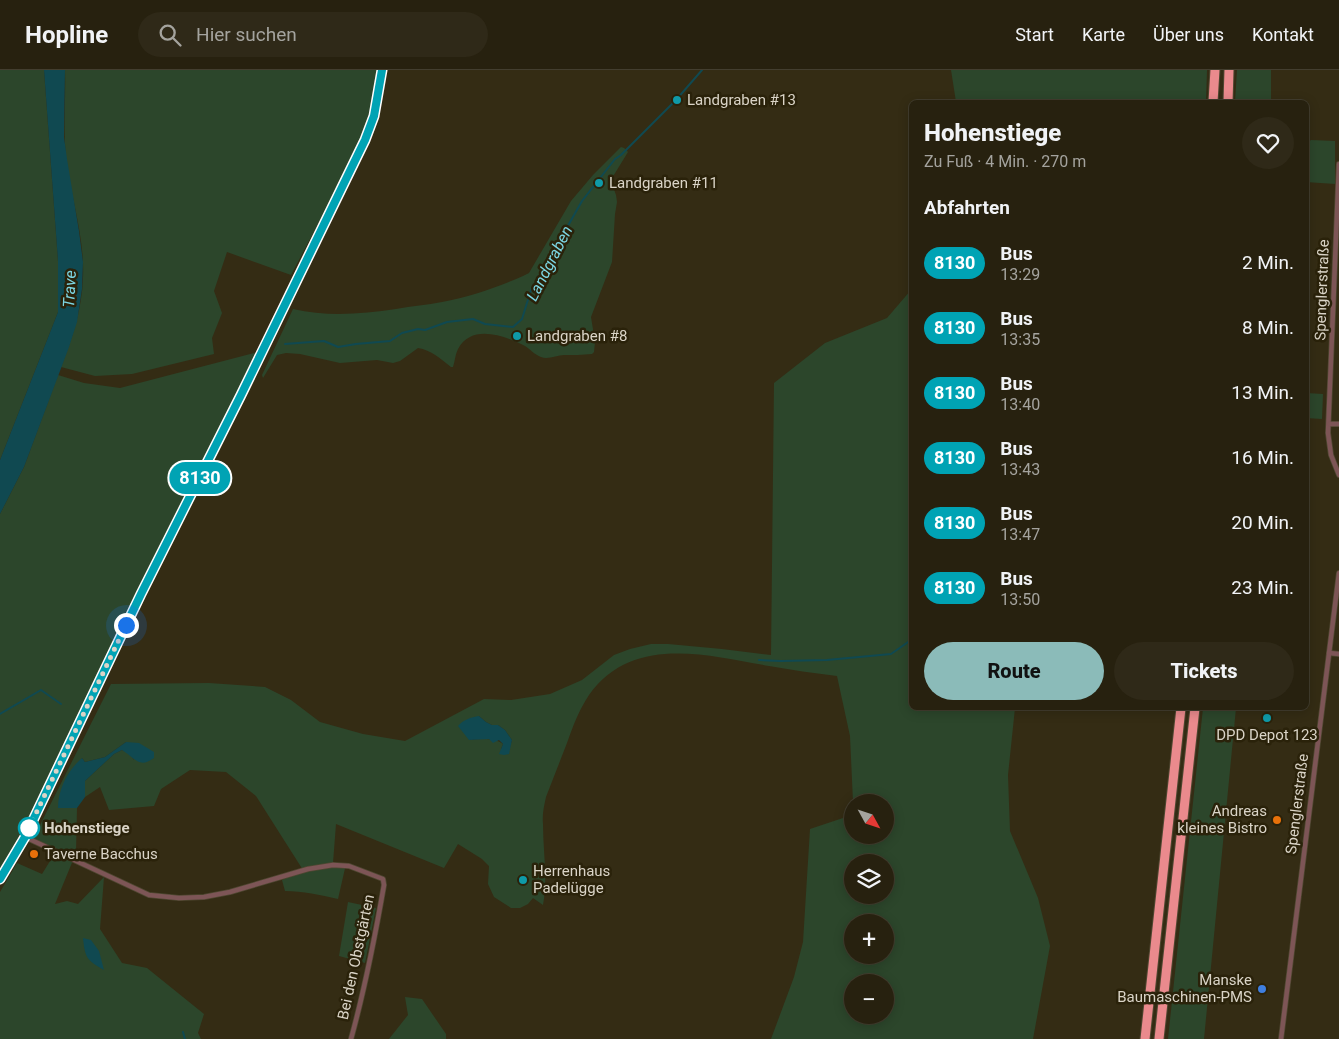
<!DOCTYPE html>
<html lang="de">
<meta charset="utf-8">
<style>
:root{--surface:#27210f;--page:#2f2918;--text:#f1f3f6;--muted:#a4a39e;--line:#433e2f;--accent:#8bbbb9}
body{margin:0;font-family:Roboto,sans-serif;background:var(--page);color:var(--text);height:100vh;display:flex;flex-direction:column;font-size:19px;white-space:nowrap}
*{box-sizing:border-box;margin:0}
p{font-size:16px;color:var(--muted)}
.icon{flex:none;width:28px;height:28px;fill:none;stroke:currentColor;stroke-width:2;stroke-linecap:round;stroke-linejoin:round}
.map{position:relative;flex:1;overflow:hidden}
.details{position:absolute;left:909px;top:30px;width:400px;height:610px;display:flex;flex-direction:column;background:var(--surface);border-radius:8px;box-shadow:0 2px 12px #0003,0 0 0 1px var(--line)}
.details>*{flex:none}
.badge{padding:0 10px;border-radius:16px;font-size:18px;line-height:32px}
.needle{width:32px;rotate:130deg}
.buttons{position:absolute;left:844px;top:724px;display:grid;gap:10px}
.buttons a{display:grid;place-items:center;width:50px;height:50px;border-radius:50%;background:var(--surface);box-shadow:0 2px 12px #0003,0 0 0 1px var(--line);font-size:25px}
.you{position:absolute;width:25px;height:25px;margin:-12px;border:4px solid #fff;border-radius:50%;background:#1a73e8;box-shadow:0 0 0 8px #1a73e833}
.map>.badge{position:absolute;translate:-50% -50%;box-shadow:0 0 0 2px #fff}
h2{padding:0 15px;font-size:19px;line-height:45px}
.round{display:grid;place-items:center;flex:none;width:52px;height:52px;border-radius:26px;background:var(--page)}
.head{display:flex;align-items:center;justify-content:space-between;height:85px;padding:0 15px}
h1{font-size:24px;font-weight:800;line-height:38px}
.button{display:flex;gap:10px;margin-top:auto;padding:10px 15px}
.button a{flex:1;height:58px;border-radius:30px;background:var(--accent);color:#111;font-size:20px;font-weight:800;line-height:58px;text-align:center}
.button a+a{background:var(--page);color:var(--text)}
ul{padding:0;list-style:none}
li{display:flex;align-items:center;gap:15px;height:65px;padding:0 15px}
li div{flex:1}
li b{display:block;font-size:19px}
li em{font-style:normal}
li .badge{min-width:55px;font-weight:700;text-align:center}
header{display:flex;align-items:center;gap:30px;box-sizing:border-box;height:70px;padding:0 25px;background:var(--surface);border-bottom:1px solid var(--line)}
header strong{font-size:24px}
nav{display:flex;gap:28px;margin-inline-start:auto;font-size:18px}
.search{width:350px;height:45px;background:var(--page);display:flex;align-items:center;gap:12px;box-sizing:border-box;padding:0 18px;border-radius:28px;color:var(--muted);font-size:19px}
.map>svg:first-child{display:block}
.green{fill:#2c462b;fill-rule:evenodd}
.water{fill:#104951}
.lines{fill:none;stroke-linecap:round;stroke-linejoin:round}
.stream{stroke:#104951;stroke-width:2}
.minor-casing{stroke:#4f4731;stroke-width:6}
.primary-casing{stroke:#4f4731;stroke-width:9}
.motorway-casing{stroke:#4f4731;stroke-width:11}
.minor{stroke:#7d5556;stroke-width:4.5}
.primary{stroke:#cb7b7d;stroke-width:7}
.motorway{stroke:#ea8a8d;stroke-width:9}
.line-casing{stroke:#fff;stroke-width:11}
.line{stroke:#00a3b4;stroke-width:8}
.walk{stroke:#dad4c7;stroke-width:5;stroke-dasharray:0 9}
.culture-dot{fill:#0f9aa8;stroke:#2a220a;stroke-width:2}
.food-dot{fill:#e8710a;stroke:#2a220a;stroke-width:2}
.stop-dot{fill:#fff;stroke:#00a3b4;stroke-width:2.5}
.shop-dot{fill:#3f7fe0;stroke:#2a220a;stroke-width:2}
.labels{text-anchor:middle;stroke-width:5;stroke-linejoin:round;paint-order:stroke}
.poi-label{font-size:15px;fill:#dad4c7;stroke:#2a220a;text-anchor:start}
.street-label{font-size:15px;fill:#dad4c7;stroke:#2a220a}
.stop-label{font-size:15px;font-weight:bold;fill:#dad4c7;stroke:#2a220a;text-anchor:start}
.water-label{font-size:16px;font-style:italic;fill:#7cd5e2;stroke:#2a220a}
</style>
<header>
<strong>Hopline</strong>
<div class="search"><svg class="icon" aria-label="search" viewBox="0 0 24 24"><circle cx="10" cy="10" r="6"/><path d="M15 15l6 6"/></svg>Hier suchen</div>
<nav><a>Start</a><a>Karte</a><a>Über uns</a><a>Kontakt</a></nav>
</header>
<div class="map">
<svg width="1339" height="969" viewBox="0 0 1339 969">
<rect width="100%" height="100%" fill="#342c14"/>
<g class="green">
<polygon points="0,0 44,0 58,191 58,242 0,390"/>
<path d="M65 0H378L373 33 365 60 348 97 291 205 227 182 214 221 222 243 212 268 214 284 132 304 95 306 61 297C72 268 82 240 83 208 85 168 71 128 66 88 63 59 66 29 65 0Z"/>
<polygon points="951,0 1207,0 1206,32 956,32"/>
<polygon points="1237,0 1271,0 1271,32 1235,32"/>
<polygon points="1311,70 1335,71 1335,114 1306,112 1306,74"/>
<path d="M621 77 624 78 628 82 612 108 611 111 616 125 617 132 615 144 612 192 591 247 595 272 594 282 592 284C582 285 573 285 564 285 557 285 548 290 541 287 535 285 530 279 525 276 505 266 472 253 458 279 455 285 455 291 453 297H451C441 289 431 280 418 278L400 291 393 293 377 290 340 293 300 284 286 283 277 285 263 308 262 305 293 239C327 247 362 244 396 239 412 236 427 235 442 232 470 227 498 217 523 206L529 203 571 131 593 105Z"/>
<path d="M911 220V638H1015L1008 705 1010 761 1038 828 1050 876 1033 969H771L794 907 803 872 810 759 852 745V765H885V732H853L850 666 837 606C814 603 791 600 769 596 707 585 632 564 589 625 579 640 573 656 567 673 560 691 553 709 546 727 544 736 542 745 543 754 543 782 548 808 543 835L533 828 528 834 520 838H511L494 827 488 814 489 796 482 789 458 774 444 798 336 754 333 793 346 794 338 829C320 825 303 821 285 821L282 810 303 800 256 726 226 702 190 700 161 719 154 736 109 740 100 717 85 727V711L114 684 122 680 130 684 134 690 126 672 105 687 85 692 82 688 59 738H77L76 783 55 834 67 831 78 834 104 807 100 859 122 893 147 898 204 944 198 963 201 969H0V822L17 793 42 804 55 783 28 770 38 759 111 614 209 613 265 617 291 630 320 652 363 664 405 671 484 629 511 630 550 624 582 610 614 585 630 579 651 574H668L722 579 771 585 774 313 825 273 887 248ZM479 646 486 652 492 655H498L505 660 512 670 510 677 501 679 503 674C494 667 480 669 469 670ZM852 792H885V825H852ZM852 852H885V885H852ZM852 912H885V945H852Z"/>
<polygon points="258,282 239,324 13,784 0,803 0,444 24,397 58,305 84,313 120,318"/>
<polygon points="1306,323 1323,324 1322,349 1306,348"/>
<polygon points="1203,638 1236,638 1204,969 1168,969"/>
<polygon points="348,832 376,838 365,893 339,886"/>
<polygon points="405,927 422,929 446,964 446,969 389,969 408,945"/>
</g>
<g class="water">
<polygon points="44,0 65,0 64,67 67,89 79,161 83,192 82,219 77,252 69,277 24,397 0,444 0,390 58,242 58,191"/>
<path d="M479 646 486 652 492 655H498L505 660 512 670 509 684 504 685 499 684 503 674 499 670 493 673 489 669 469 670 458 656C463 650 471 647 479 646Z"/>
<path d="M126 672 139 673 154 682V688C139 699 135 688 122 680L114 684 85 711V727L77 738H58C58 719 68 700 82 688L85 692 105 687Z"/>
<path d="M83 868 91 870 99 881 104 900C86 890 85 887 83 868Z"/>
</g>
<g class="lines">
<g class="stream">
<polyline points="285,274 324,271 338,277 356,274 390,271 402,263 418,259 425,260 447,252 473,249 485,254 513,257 522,249 531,220 536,212 582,131 615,89 621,85 676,30 702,0"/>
<polyline points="759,590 781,591 827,590 891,584 911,570"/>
<polyline points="0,644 41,620 61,634"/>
<polyline points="183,962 185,969"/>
</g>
<defs>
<g id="minor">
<polyline points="1339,94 1328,363 1331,385 1339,405"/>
<polyline points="1329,354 1339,354"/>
<polyline points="1329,583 1339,584"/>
<path d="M25 767 149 825 179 828 204 827 230 822 308 799 333 795 349 796 383 809 384 815C375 867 365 918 351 969"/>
<polyline points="1281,969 1339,503"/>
</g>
<polyline id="primary" points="0,809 29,758 141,524 241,325 365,70 374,46 382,0"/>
<g id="motorway">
<polyline points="1213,32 1215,0"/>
<polyline points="1228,32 1229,0"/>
<polyline points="1145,969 1181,638"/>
<polyline points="1159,969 1195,638"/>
</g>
</defs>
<use href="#minor" class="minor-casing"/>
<use href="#primary" class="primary-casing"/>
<use href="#motorway" class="motorway-casing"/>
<use href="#minor" class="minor"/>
<use href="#primary" class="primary"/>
<use href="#motorway" class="motorway"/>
</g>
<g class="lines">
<defs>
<polyline id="line" points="0,809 25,767 141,524 241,325 365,70 374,46 382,0"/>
</defs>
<use href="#line" class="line-casing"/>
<use href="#line" class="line"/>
<polyline class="walk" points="29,758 126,555"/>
</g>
<g class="culture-dot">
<circle cx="677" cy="30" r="5"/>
<circle cx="599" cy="113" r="5"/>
<circle cx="517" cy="266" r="5"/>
<circle cx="1267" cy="648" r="5"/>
<circle cx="523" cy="810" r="5"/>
</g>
<g class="food-dot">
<circle cx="1277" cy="750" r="5"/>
<circle cx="34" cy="784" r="5"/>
</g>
<circle class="stop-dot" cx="29" cy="758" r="10"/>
<circle class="shop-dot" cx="1262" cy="919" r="5"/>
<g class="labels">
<g class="poi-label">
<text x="687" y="35">Landgraben #13</text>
<text x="609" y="118">Landgraben #11</text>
<text x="527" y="271">Landgraben #8</text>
<text x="1267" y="670" text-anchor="middle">DPD Depot 123</text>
<text x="1267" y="746" text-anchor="end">Andreas<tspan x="1267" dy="17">kleines Bistro</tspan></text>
<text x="44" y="789">Taverne Bacchus</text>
<text x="533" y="806">Herrenhaus<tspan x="533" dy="17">Padelügge</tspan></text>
<text x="1252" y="915" text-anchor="end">Manske<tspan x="1252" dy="17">Baumaschinen-PMS</tspan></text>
</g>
<g class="street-label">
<text transform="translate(1322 220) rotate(-88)" y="5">Spenglerstraße</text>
<text transform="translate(1297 734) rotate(-83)" y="5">Spenglerstraße</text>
<text transform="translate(356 887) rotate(-78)" y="5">Bei den Obstgärten</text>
</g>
<g class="stop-label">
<text x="44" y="763">Hohenstiege</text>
</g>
<g class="water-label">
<text transform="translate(549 193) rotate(-63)" y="6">Landgraben</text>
<text transform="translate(69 219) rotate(-87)" y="6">Trave</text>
</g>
</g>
</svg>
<div class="buttons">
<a><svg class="needle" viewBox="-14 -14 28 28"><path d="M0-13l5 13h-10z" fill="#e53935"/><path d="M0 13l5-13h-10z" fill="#a4a39e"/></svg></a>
<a><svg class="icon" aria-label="layers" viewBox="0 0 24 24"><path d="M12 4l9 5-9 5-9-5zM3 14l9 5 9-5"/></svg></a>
<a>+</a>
<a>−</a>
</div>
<div class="you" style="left:126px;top:555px"></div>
<b class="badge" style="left:200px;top:408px;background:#00a3b4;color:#fff">8130</b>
<section class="details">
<div class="head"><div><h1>Hohenstiege</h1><p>Zu Fuß · 4 Min. · 270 m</p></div><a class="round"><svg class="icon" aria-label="heart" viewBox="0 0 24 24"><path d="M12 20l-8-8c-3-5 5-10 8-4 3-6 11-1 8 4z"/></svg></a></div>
<h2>Abfahrten</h2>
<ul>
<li><span class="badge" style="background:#00a3b4;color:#fff">8130</span><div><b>Bus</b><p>13:29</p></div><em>2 Min.</em></li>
<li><span class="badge" style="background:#00a3b4;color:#fff">8130</span><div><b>Bus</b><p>13:35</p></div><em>8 Min.</em></li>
<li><span class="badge" style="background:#00a3b4;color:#fff">8130</span><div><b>Bus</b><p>13:40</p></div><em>13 Min.</em></li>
<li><span class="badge" style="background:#00a3b4;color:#fff">8130</span><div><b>Bus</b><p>13:43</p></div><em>16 Min.</em></li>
<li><span class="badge" style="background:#00a3b4;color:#fff">8130</span><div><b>Bus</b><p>13:47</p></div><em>20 Min.</em></li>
<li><span class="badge" style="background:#00a3b4;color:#fff">8130</span><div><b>Bus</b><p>13:50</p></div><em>23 Min.</em></li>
</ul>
<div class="button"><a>Route</a><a>Tickets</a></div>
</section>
</div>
